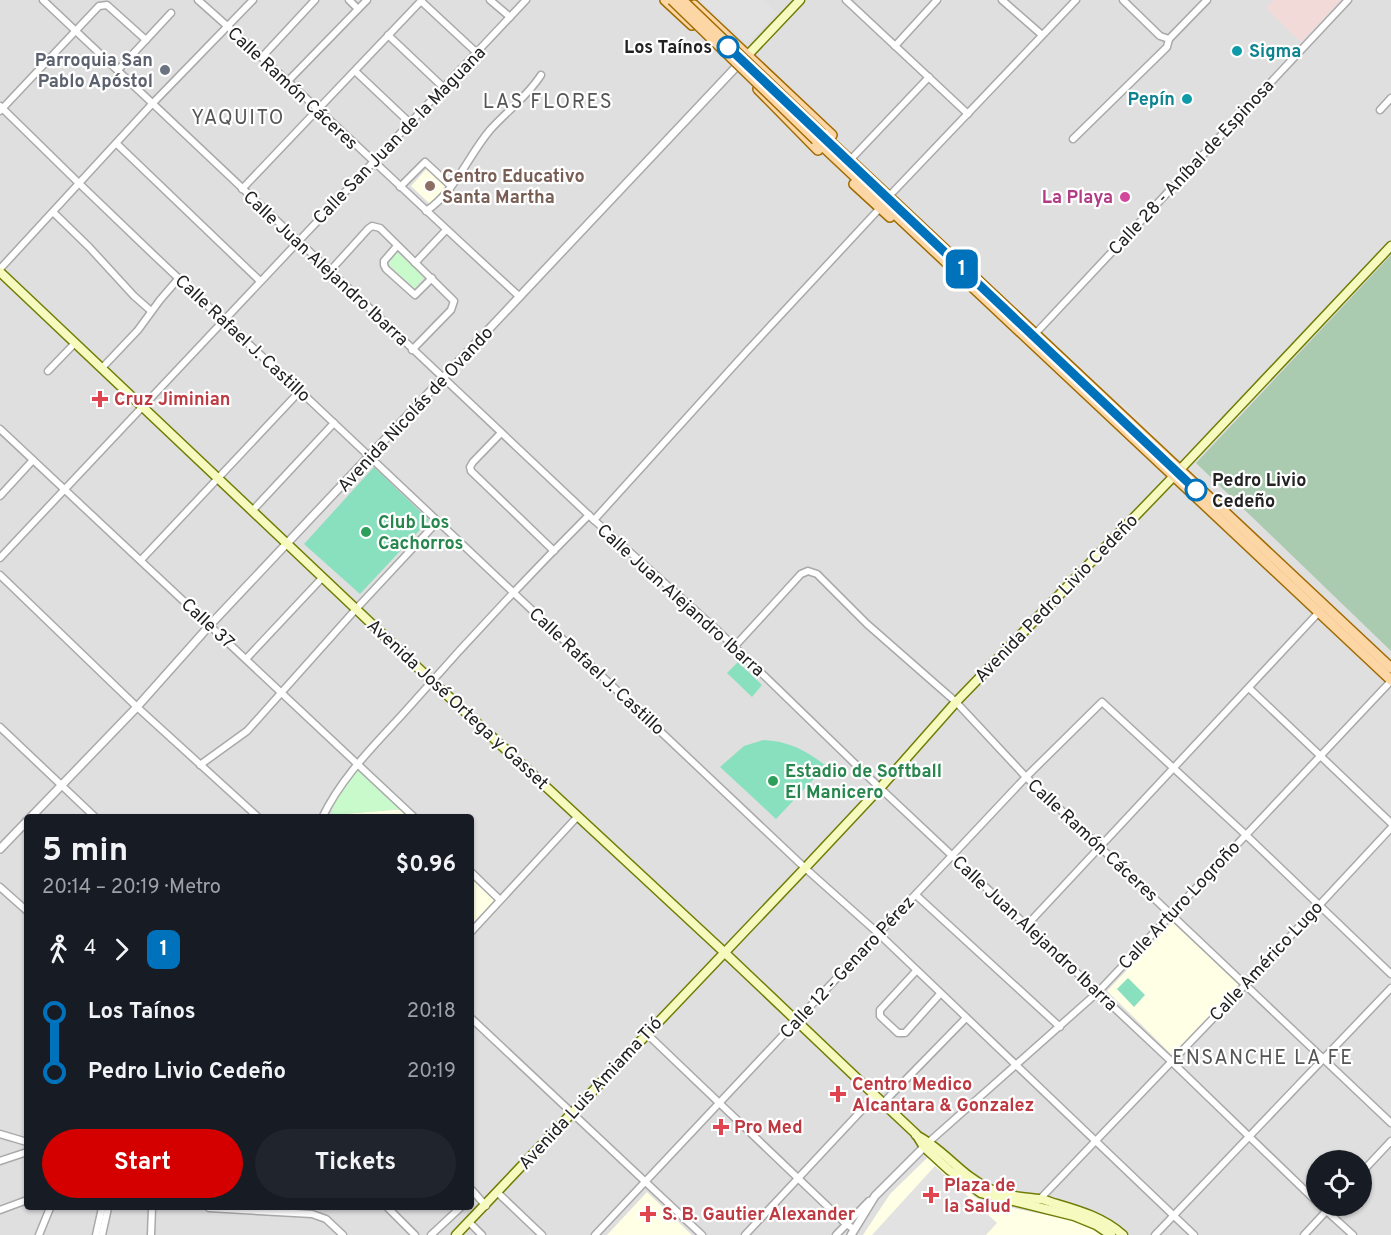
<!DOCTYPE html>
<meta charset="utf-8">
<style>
:root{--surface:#171b24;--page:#20242c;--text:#f1f3f6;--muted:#9ea1a6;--accent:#d40000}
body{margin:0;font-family:Overpass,sans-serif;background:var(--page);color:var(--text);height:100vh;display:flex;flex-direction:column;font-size:22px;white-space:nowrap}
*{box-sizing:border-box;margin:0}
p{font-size:20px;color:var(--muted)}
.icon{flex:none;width:33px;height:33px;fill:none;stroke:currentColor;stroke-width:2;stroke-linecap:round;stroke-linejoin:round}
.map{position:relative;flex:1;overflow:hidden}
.panel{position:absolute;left:24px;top:814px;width:450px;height:396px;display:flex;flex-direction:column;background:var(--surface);border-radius:6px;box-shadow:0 2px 4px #0004}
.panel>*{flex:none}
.badge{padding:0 12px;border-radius:9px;font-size:21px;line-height:39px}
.controls{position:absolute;left:1306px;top:1150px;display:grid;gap:12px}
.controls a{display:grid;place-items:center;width:66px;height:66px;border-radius:50%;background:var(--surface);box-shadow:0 2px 4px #0004;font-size:30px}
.map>.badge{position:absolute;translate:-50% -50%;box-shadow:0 0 0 3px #fff}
.legs{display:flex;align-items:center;gap:9px;height:66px;padding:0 18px;font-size:20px}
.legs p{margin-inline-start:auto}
.overview{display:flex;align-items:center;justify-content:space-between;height:102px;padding:0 18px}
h1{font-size:33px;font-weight:700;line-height:45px}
.action{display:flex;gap:12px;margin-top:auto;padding:12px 18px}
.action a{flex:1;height:69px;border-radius:36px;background:var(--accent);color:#fff;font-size:24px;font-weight:700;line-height:69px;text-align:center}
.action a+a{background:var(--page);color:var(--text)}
ul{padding:0 18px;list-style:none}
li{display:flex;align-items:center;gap:21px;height:60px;font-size:22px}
li i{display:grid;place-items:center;width:9px;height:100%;margin:0 8px;background:currentColor}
li i::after{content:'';width:15px;height:15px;margin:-8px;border:4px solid;border-radius:50%;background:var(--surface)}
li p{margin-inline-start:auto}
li:first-child i{background:linear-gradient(#0000 50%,currentColor 0)}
li:last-child i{background:linear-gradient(currentColor 50%,#0000 0)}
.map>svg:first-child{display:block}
.residential{fill:#e0dfdf;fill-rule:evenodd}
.commercial{fill:#f2dad9}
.education{fill:#ffffe5}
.cemetery{fill:#aacbaf}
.park{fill:#c8facc}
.pitch{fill:#88e0be}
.parking{fill:#e2e2e2}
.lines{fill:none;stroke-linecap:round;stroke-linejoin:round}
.minor-casing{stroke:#a9a9a9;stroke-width:9}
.tertiary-casing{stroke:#a9a9a9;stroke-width:10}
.secondary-casing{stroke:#707d05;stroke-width:11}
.primary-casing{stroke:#a06b00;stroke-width:12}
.minor{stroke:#fff;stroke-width:6}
.tertiary{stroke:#fff;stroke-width:7}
.secondary{stroke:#f7fabf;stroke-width:8}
.primary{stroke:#fcd6a4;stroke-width:9}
.primary-bridge-casing{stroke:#a06b00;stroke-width:12;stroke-linecap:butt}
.primary-bridge{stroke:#fcd6a4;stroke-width:9}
.line-1-casing{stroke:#fff;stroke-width:14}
.line-1{stroke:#0072bc;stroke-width:9}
.stop-1-dot{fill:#fff;stroke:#0072bc;stroke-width:3}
.culture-dot{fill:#0f9aa8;stroke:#fff;stroke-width:2}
.worship-dot{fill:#6b7280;stroke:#fff;stroke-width:2}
.education-dot{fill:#8d6e63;stroke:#fff;stroke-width:2}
.hotel-dot{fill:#d1479c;stroke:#fff;stroke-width:2}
.health-dot{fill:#e0444e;stroke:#fff;stroke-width:2}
.leisure-dot{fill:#2e9e5b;stroke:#fff;stroke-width:2}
.labels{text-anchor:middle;stroke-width:4.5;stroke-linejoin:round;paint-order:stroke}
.stop-label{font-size:18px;font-weight:bold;fill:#222;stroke:#fff;text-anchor:end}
.culture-label{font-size:18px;font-weight:bold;fill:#0d838f;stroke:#fff;text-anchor:start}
.worship-label{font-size:18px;font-weight:bold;fill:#5b616d;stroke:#fff;text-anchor:end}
.street-label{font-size:18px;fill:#222;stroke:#fff}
.education-label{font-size:18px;font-weight:bold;fill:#785e54;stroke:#fff;text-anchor:start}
.hotel-label{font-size:18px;font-weight:bold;fill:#b23c85;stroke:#fff;text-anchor:end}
.health-label{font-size:18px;font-weight:bold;fill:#be3a42;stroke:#fff;text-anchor:start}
.leisure-label{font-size:18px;font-weight:bold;fill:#27864d;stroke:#fff;text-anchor:start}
.neighbourhood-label{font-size:20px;letter-spacing:1.5px;fill:#555;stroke:#fff}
</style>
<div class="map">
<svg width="1391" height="1235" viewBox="0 0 1391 1235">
<rect width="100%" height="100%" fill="#f2efe9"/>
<path class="residential" d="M0 0H1391V1235H0ZM27 818H471V1208H27ZM1317 1161H1362V1206H1317Z"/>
<polygon class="commercial" points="1274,0 1341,0 1301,42 1266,8"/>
<g class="education">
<polygon points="428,167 448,187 431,205 411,186"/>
<polygon points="404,809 413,818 330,818 331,815"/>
<polygon points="471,873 497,898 471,925"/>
<polygon points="1172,922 1240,984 1172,1055 1107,991"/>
<polygon points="927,1158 935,1160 975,1197 988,1203 1082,1222 1103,1235 863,1235 890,1194"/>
<polygon points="647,1192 692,1235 607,1235"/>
</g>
<polygon class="cemetery" points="1391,255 1391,651 1196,463"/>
<g class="park">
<polygon points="397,252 425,276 415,289 388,264"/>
<polygon points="360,766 404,809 331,815 336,799"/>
</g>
<g class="pitch">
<polygon points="374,467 429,520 360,594 304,544"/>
<polygon points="738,662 762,685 752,697 727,673"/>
<path d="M763 740C788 741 806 750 826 766L776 819 720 767 744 746Z"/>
<polygon points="1128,978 1145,995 1134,1007 1117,989"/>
</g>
<g class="parking">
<polygon points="700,0 763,0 777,13 751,40 745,41"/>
<polygon points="1122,402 1158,435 1153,440 1117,406"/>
<polygon points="935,1166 997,1223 986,1235 872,1235"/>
</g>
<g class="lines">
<defs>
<g id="minor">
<polyline points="43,0 594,520 716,629 880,788 1172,1062 1317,1202"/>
<path d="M198 0C307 96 412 199 520 297"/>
<polyline points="349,0 358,9"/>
<polyline points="490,0 510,17"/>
<polyline points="846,0 968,114"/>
<polyline points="1002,0 1042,35"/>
<polyline points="1123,0 1160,36 1169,39"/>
<polyline points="421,1 477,53"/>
<polyline points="388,35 444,88"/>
<polyline points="1169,39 1207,0"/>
<polyline points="895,46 937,0"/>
<polyline points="262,57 315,0"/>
<polyline points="118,70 171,13"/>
<polyline points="355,71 410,123"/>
<polyline points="288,81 367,0"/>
<path d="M0 106C98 203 198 298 300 391L805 868 879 934 1194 1235"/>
<polyline points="1380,110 1391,98"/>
<polyline points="0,111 99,6 107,5 146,40"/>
<polyline points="1073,139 1167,47 1169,39"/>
<polyline points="117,144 260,281"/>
<polyline points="854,156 929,77"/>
<polyline points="400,187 425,162 451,186"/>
<polyline points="242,189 422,0"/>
<polyline points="893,192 1076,0"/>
<path d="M426 211C455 192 468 156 490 130 507 111 527 97 541 75"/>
<polyline points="53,212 89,247 134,296 151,311"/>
<polyline points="397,246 384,261 384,265 386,269 415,295 432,278"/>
<polyline points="415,263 446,230"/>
<polyline points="0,269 152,104 253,0"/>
<polyline points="330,271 368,229 372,226 380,228 454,301 451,310 412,350"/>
<polyline points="1035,334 1348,0"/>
<polyline points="102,368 138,330 160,300 179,278"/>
<polyline points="48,371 75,343"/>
<polyline points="0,429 415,818"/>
<polyline points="501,433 473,462 470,467 471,471 554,551"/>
<polyline points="0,496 33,460"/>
<polyline points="253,510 334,423"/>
<polyline points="594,520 748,350 880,208"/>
<polyline points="0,558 526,0"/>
<polyline points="141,560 300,391"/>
<polyline points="0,575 137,707 259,818"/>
<polyline points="735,646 801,574 808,571 817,574 867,624 956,702 1026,777 1391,1123"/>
<polyline points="246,659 323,577"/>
<polyline points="1249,688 1391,823"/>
<polyline points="0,727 96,818"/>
<polyline points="200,765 247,731 356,609 438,521"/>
<path d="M322 818C343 774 378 742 410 706 467 641 527 577 589 515"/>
<polyline points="471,872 500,900"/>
<polyline points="0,887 27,911"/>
<polyline points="916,895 1060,1027"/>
<polyline points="1027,925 1320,611"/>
<polyline points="471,932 578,816"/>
<polyline points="916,971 880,1010 880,1016 898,1033 905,1033 940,994"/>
<polyline points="471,1018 702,1235"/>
<polyline points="646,1033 846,1224 854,1229"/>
<polyline points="883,1103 966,1018"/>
<polyline points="0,1134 27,1142"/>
<polyline points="930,1141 1098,992 1391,681"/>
<polyline points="0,1161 27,1152"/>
<polyline points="1362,1172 1391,1141"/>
<polyline points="471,1189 486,1206"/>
<polyline points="498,1193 542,1235"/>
<polyline points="1039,1200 1245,985 1391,828"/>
<polyline points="1321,1206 1353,1235"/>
<polyline points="209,1208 312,1214 326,1219 343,1235"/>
<polyline points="388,1208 415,1235"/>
<polyline points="0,1210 27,1200"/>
<polyline points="469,1222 482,1235"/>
<polyline points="39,1235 50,1208"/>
<polyline points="96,1235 102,1208"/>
<polyline points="102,1235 108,1208"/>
<polyline points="151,1235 152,1208"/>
<polyline points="431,1235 460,1208"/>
<polyline points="595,1235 1026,777 1102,702 1246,835 1391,974"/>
<polyline points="745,1235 875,1096"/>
<polyline points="836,1235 869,1201"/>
<polyline points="1155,1235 1391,988"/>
<polyline points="1304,1235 1331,1206"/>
</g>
<g id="tertiary">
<polyline points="30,818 137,707 210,625 736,67"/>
<polyline points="0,849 27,821"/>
<polyline points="851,1235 875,1196 926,1145"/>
</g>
<g id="secondary">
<polyline points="745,58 800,0"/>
<polyline points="0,272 432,681 724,952 883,1103 916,1134 924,1147 949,1170 981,1193 1074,1216 1096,1225 1111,1235"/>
<path d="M916 1135C944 1149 961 1176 990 1189 1005 1196 1022 1197 1039 1199 1045 1199 1051 1203 1057 1204 1081 1211 1104 1218 1123 1235"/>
<polyline points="456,1235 805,868 880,788 956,702 1173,477 1391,246"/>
</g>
<g id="primary">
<polyline points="665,0 692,25"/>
<polyline points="694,5 832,135"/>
<polyline points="758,89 818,150"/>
<polyline points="822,134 1391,668"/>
<polyline points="816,140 1391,680"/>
<polyline points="854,184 890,217"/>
</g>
</defs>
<use href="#minor" class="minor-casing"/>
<use href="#tertiary" class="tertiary-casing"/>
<use href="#secondary" class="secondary-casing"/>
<use href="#primary" class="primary-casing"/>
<use href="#minor" class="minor"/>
<use href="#tertiary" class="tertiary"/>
<use href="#secondary" class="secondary"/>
<use href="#primary" class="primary"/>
<defs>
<g id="primary-bridge">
<polyline points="672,0 816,140"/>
<polyline points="682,0 822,134"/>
</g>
</defs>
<use href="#primary-bridge" class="primary-bridge-casing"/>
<use href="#primary-bridge" class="primary-bridge"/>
</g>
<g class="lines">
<defs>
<polyline id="line-1" points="728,47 1196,490"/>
</defs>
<use href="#line-1" class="line-1-casing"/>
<use href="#line-1" class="line-1"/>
</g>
<g class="stop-1-dot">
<circle cx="728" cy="47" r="10"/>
<circle cx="1196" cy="490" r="10"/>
</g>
<g class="culture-dot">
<circle cx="1237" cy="51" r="6"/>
<circle cx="1187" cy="99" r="6"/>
</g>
<circle class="worship-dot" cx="165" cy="70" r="6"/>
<circle class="education-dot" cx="430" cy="186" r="6"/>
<circle class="hotel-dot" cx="1125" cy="197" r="6"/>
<g class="health-dot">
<path d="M97 390h6v6h6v6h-6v6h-6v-6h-6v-6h6z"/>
<path d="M835 1085h6v6h6v6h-6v6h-6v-6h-6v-6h6z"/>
<path d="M718 1118h6v6h6v6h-6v6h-6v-6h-6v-6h6z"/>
<path d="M928 1186h6v6h6v6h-6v6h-6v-6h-6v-6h6z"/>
<path d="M645 1205h6v6h6v6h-6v6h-6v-6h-6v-6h6z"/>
</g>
<g class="leisure-dot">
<circle cx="366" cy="532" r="6"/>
<circle cx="773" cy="781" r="6"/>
</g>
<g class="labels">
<g class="stop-label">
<text x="712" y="53">Los Taínos</text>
<text x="1212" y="486" text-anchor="start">Pedro Livio<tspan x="1212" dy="21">Cedeño</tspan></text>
</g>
<g class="culture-label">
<text x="1249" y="57">Sigma</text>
<text x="1175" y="105" text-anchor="end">Pepín</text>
</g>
<g class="worship-label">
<text x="153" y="66">Parroquia San<tspan x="153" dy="21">Pablo Apóstol</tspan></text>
</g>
<g class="street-label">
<text transform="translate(293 88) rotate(43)" y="6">Calle Ramón Cáceres</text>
<text transform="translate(399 135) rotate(-46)" y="6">Calle San Juan de la Maguana</text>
<text transform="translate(1191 167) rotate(-47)" y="6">Calle 28 - Aníbal de Espinosa</text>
<text transform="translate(326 268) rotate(43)" y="6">Calle Juan Alejandro lbarra</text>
<text transform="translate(243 338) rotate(43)" y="6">Calle Rafael J. Castillo</text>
<text transform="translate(415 409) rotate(-47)" y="6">Avenida Nicolás de Ovando</text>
<text transform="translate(1056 598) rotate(-46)" y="6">Avenida Pedro Livio Cedeño</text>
<text transform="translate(681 600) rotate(42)" y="6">Calle Juan Alejandro lbarra</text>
<text transform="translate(208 623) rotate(43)" y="6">Calle 37</text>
<text transform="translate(597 671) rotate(43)" y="6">Calle Rafael J. Castillo</text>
<text transform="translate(458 704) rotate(43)" y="6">Avenida José Ortega y Gasset</text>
<text transform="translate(1093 840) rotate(43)" y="6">Calle Ramón Cáceres</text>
<text transform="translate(1179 905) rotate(-47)" y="6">Calle Arturo Logroño</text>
<text transform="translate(1035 933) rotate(43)" y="6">Calle Juan Alejandro lbarra</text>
<text transform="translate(1266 961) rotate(-47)" y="6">Calle Américo Lugo</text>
<text transform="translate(847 967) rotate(-47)" y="6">Calle 12 - Genaro Pérez</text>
<text transform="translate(590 1093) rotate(-47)" y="6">Avenida Luis Amiama Tió</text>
</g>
<g class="education-label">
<text x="442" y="182">Centro Educativo<tspan x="442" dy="21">Santa Martha</tspan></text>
</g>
<g class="hotel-label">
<text x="1113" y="203">La Playa</text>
</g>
<g class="health-label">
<text x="114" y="405">Cruz Jiminian</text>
<text x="852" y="1090">Centro Medico<tspan x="852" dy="21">Alcantara &amp; Gonzalez</tspan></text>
<text x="734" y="1133">Pro Med</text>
<text x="944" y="1191">Plaza de<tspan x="944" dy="21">la Salud</tspan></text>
<text x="662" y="1220">S. B. Gautier Alexander</text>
</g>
<g class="leisure-label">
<text x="378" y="528">Club Los<tspan x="378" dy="21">Cachorros</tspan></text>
<text x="785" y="777">Estadio de Softball<tspan x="785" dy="21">El Manicero</tspan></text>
</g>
<g class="neighbourhood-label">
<text x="548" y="108">LAS FLORES</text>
<text x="238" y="124">YAQUITO</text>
<text x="1263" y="1064">ENSANCHE LA FE</text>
</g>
</g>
</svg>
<div class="controls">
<a><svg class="icon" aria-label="locate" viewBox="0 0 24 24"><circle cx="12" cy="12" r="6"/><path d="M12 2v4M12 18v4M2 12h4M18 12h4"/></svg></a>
</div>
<b class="badge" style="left:962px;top:269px;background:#0072bc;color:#fff">1</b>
<section class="panel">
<div class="overview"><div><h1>5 min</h1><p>20:14 – 20:19 · Metro</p></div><b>$0.96</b></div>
<div class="legs"><svg class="icon" aria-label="walk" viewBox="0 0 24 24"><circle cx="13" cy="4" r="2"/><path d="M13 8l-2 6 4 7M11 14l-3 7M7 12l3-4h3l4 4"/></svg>4<svg class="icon" aria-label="forward" viewBox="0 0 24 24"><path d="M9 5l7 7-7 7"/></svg><b class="badge" style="background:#0072bc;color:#fff">1</b></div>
<ul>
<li><i style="color:#0072bc"></i><b>Los Taínos</b><p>20:18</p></li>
<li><i style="color:#0072bc"></i><b>Pedro Livio Cedeño</b><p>20:19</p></li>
</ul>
<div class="action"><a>Start</a><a>Tickets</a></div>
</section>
</div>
